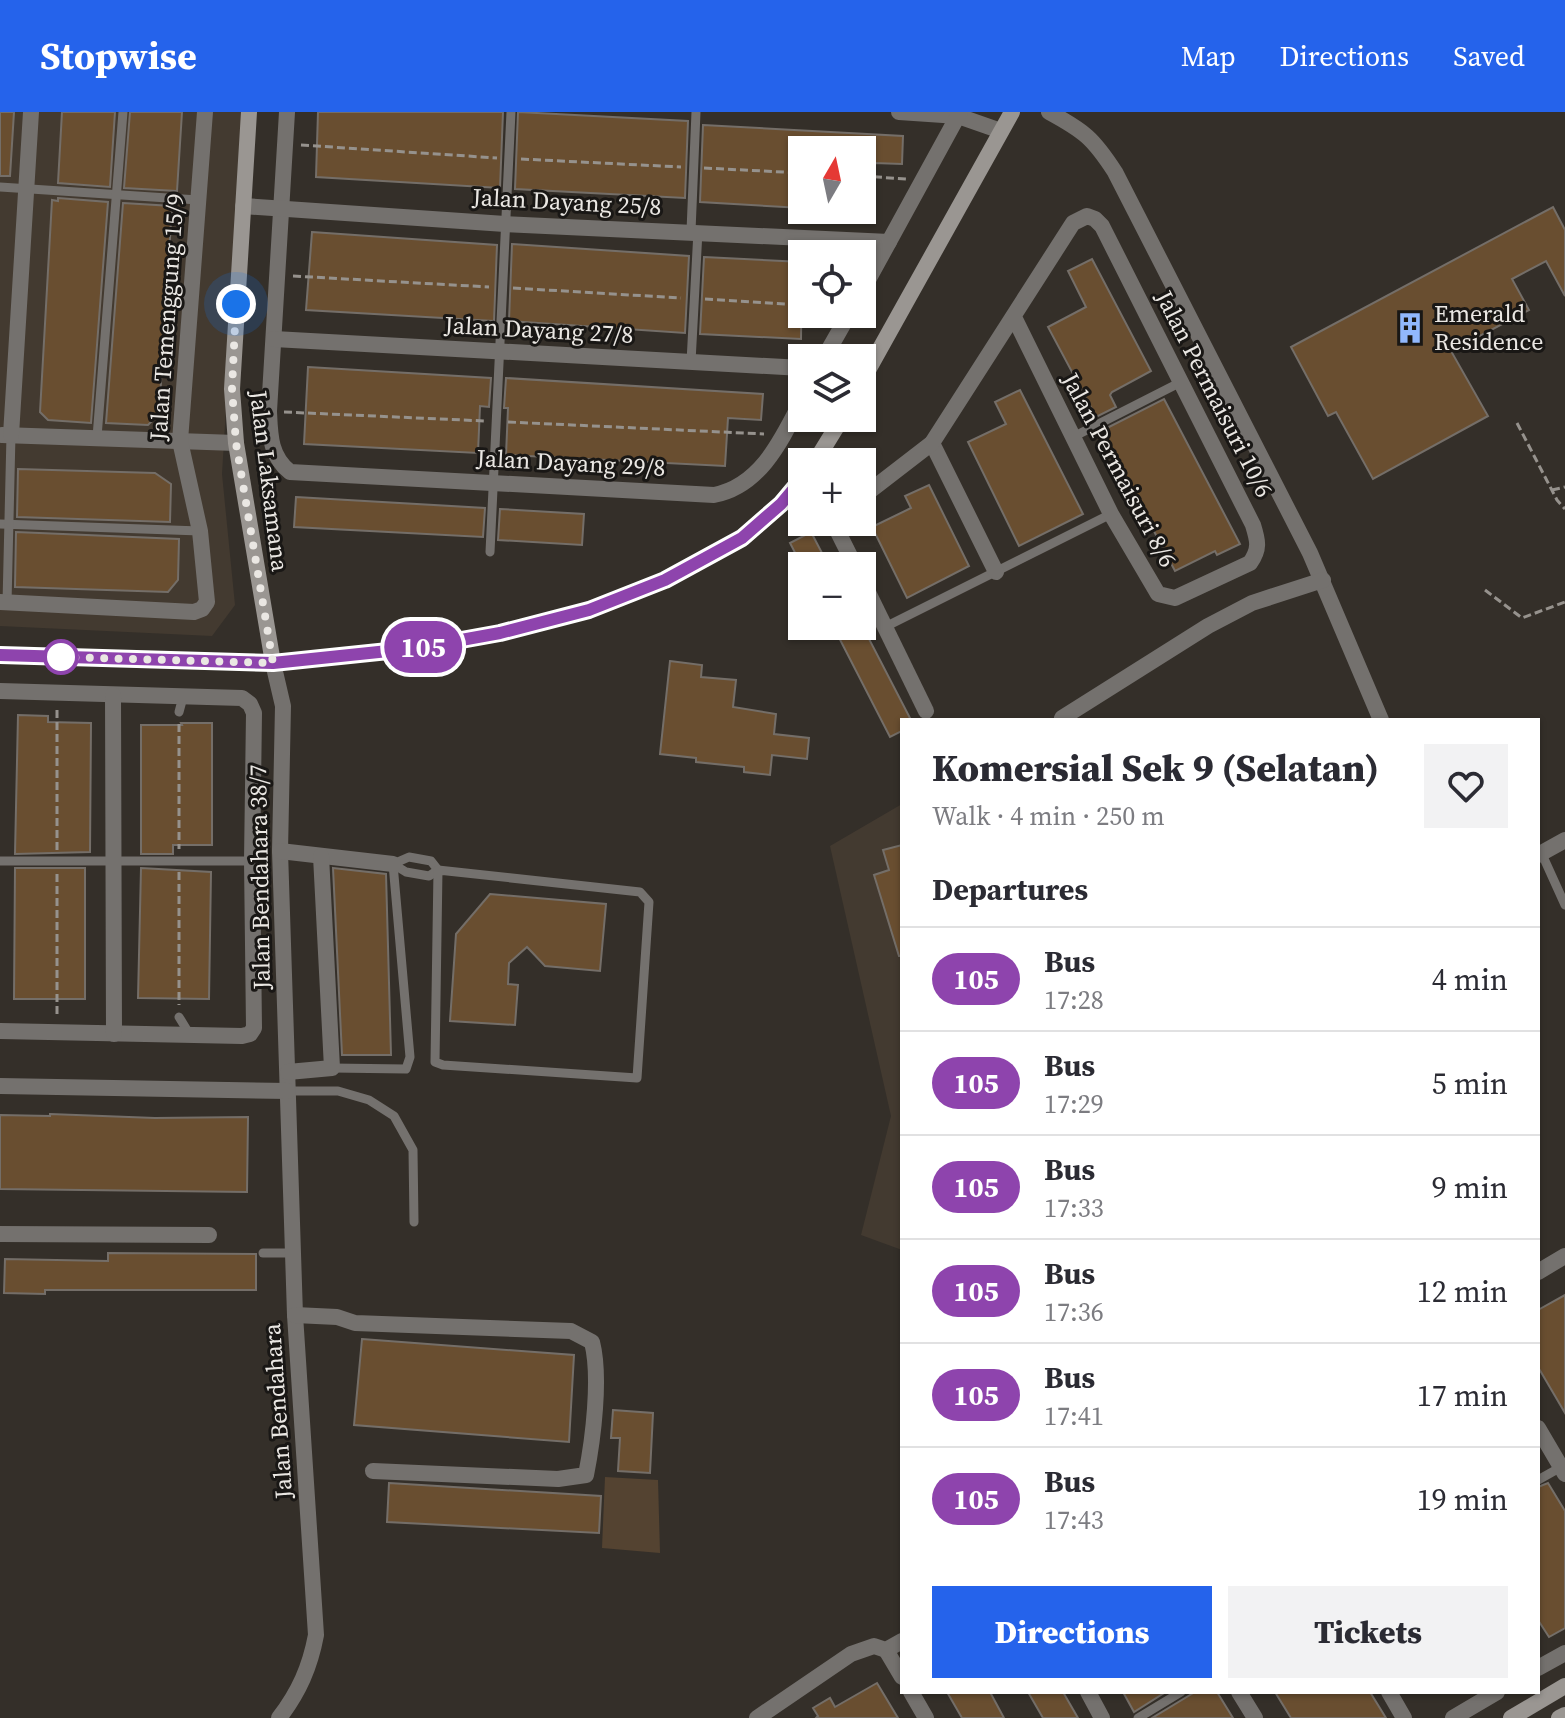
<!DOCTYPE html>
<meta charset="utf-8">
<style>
:root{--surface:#fff;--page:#f2f2f3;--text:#2b2b33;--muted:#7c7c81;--line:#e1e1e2;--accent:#2563eb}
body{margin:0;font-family:"Source Serif 4",serif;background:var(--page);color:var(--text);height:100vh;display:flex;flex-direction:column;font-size:30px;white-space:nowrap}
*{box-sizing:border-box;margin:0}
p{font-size:26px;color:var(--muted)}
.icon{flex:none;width:44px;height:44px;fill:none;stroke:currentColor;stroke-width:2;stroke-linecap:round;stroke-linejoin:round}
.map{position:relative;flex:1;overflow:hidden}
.sheet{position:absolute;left:900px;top:606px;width:640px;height:976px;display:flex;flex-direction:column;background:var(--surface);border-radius:0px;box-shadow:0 2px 6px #0004}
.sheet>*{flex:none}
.badge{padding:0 16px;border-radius:26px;font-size:28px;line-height:52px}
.needle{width:52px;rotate:9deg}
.fabs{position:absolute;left:788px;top:24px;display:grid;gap:16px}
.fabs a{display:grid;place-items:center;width:88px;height:88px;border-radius:0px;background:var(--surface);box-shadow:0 2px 6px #0004;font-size:40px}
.you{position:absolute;width:40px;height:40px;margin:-20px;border:6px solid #fff;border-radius:50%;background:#1a73e8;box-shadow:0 0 0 12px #1a73e833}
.map>.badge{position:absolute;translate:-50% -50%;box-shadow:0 0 0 4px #fff}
h2{padding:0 32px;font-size:30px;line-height:72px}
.round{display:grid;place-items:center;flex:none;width:84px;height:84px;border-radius:0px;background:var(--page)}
.headline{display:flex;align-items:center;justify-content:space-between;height:136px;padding:0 32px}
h1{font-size:38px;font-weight:800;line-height:60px}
.button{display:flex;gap:16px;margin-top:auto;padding:16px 32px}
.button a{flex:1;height:92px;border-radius:0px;background:var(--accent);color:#fff;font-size:32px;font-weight:800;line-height:92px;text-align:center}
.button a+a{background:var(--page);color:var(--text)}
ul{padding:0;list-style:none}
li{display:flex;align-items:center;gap:24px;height:104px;padding:0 32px;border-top:2px solid var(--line)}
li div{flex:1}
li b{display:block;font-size:30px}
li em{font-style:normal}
li .badge{min-width:88px;font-weight:700;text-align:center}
header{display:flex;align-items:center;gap:48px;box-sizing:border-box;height:112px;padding:0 40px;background:var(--accent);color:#fff}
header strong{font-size:38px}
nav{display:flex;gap:44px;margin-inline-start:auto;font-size:28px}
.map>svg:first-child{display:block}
.built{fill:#433a30}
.green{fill:#544331}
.building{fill:#694e30;stroke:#746e68;stroke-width:2}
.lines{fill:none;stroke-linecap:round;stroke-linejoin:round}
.path{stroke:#96928d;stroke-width:3;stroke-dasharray:8 4;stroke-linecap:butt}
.lane{stroke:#74716e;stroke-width:9}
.street{stroke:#74716e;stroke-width:16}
.secondary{stroke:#9a9692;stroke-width:16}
.line-casing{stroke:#fff;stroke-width:18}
.line{stroke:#8e44ad;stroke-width:12}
.walk{stroke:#eae7e3;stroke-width:8;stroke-dasharray:0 14.4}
.stop-dot{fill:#fff;stroke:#8e44ad;stroke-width:4}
.labels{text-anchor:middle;stroke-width:6;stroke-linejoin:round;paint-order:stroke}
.street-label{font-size:24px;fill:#eae7e3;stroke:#191715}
.poi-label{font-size:24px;fill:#eae7e3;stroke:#191715;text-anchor:start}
</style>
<header>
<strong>Stopwise</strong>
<nav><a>Map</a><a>Directions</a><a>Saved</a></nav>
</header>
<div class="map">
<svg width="1565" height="1606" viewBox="0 0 1565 1606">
<rect width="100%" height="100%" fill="#342f29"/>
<g class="built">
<polygon points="0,0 244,0 222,362 235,493 212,524 0,514"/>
<polygon points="902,692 902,1138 861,1123 891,1004 830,734"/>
</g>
<polygon class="green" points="605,1365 658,1368 660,1441 602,1436"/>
<g class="building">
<polygon points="0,0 14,0 10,64 0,64"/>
<polygon points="62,0 115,0 110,75 58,71"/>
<polygon points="130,0 182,0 177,79 124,76"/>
<polygon points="318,0 503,0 500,76 316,65"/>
<polygon points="518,0 688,9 685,86 515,77"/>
<polygon points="703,13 903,24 902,52 874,51 872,85 862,85 862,38 802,38 802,96 700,90"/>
<polygon points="58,86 108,90 91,311 48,308 40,300 52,88 58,89"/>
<polygon points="123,91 172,94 159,302 148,313 106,311"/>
<polygon points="1553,95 1565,118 1565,184 1546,149 1512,167 1529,198 1451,239 1488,304 1373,367 1336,300 1328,304 1291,235"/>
<polygon points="312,120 497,133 494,209 306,198"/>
<polygon points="512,132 689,144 685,221 509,209"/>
<polygon points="704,145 802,150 801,227 700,222"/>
<polygon points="1092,147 1151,259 1112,280 1110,283 1116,295 1096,305 1048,215 1086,195 1068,159"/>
<polygon points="308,255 491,266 489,295 480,294 478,341 304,332"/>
<polygon points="506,266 763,282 761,308 728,306 725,354 506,343 508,296 504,296"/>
<polygon points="1020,278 1083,402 1019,434 968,330 1006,312 995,290"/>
<polygon points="1164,287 1240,432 1217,443 1215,439 1175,459 1101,319"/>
<polygon points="18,357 155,361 171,372 170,410 17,405"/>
<polygon points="929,373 969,454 907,486 872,415 911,396 905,384"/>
<polygon points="296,385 485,396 483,425 294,415"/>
<polygon points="500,397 584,402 582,433 498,428"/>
<polygon points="16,420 179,427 178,468 168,480 15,475"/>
<polygon points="811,420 823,443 829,454 802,454 790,431"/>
<polygon points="833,514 860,514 867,523 911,608 902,608 902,619 890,625"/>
<polygon points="670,549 702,553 701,565 736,568 733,595 776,602 774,622 809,626 807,647 772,643 770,663 744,660 744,655 696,650 696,646 660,642"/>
<polygon points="18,603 48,604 48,610 91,611 90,740 15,742"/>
<polygon points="181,611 212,611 212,733 173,733 173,742 141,742 141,613 182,613"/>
<polygon points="902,733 902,844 899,844 874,763 889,758 883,738"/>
<polygon points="15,756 85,756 85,887 14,887"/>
<polygon points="141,756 211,760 209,887 138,886"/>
<polygon points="333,756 386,762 391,943 342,943"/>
<polygon points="490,782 606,792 600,859 545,854 527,835 509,851 508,872 518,873 515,913 450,909 456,822"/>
<polygon points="50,1002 155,1006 248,1005 247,1080 0,1077 0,1003 50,1004"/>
<polygon points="108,1141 256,1142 256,1178 45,1178 45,1182 4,1181 5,1147 108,1149"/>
<polygon points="1565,1183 1565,1301 1538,1255 1538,1198"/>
<polygon points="362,1227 574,1243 569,1330 354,1313"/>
<polygon points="613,1298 653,1301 650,1361 618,1359 620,1326 611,1326"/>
<polygon points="389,1371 601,1384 599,1421 387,1410"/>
<polygon points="1548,1371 1565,1399 1565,1516 1549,1525 1538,1508 1538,1375"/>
<polygon points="877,1571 898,1606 816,1606 818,1604 813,1596 830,1586 835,1595"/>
<polygon points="947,1580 990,1580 1004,1606 962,1606"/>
<polygon points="1028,1580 1063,1580 1078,1606 1043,1606"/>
<polygon points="1123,1580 1163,1580 1164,1581 1134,1600"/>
<polygon points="1195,1580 1217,1580 1233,1606 1152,1606"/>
<polygon points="1275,1580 1370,1580 1386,1606 1291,1606"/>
</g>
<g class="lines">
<g class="path">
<polyline points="301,33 497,46"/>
<polyline points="521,47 681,55"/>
<polyline points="704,56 802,61"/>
<polyline points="862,64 906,67"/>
<polyline points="293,164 489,175"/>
<polyline points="513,176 681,186"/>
<polyline points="705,187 802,193"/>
<polyline points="284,300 485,309"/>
<polyline points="508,310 764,322"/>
<polyline points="1517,311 1557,388 1565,397"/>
<polyline points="1552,378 1565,375"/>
<polyline points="1485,478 1522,506 1565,490"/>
<polyline points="57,598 57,738"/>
<polyline points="179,612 179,737"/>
<polyline points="179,760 179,893"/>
<polyline points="57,762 57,906"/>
</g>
<g class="lane">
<polyline points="0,75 198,88"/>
<polyline points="691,119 696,0"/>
<polyline points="691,250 698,119"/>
<polyline points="97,325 123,0"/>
<polyline points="1071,326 1181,270"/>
<polyline points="0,412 200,419"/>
<polyline points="490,440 511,0"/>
<polyline points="7,491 11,323"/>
<polyline points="885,515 1111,402"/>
<polyline points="179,600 183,585"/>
<polyline points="1541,740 1565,793"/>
<polygon points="409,745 431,749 438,758 429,764 406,760 393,752"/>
<polyline points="0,749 252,749"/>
<polygon points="438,758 640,780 649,790 637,966 443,953 435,950"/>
<polyline points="179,905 190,923"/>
<polyline points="332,956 406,957 410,945 393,752"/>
<polyline points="288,979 338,979 369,988 394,1004 413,1038 414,1110"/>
<polyline points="263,1141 294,1141"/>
<polyline points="1538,1368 1563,1354"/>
<polyline points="1138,1606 1181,1580"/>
</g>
<g class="street">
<path d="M287 0 269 299C270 323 270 344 290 360L714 383C761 374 782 327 802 288"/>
<polyline points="899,0 958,4 1001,19"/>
<path d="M1049 0C1084 19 1093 26 1115 60L1310 441 1381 608"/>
<polyline points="243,94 505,112 889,130"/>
<polyline points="862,179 960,0"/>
<polyline points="274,227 802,256"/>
<polyline points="824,246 849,202"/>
<polyline points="2,323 236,331"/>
<polyline points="11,323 31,0"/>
<polyline points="932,331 996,460"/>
<path d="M862 385 932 331 1073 111 1087 104 1095 107 1102 114 1253 413C1258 429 1260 437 1250 451L1175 486 1158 482 1111 402 1014 205"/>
<polyline points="833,410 855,454"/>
<polyline points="862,468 926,599"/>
<polyline points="0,490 194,500 202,497 207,490 200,419 180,329 205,0"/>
<path d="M273 551 283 594 280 739 295 1203 316 1523C310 1555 299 1580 279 1606"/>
<polyline points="0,579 242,586 250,592 254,601 252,749 254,916 250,922 242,924 0,919"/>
<polyline points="113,583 114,922"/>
<polyline points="1062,606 1208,514 1252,491 1323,468"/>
<polyline points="280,739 393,752"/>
<polyline points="1538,743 1565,728"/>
<polyline points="288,960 332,956 321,744"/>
<polyline points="0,974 288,979"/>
<polyline points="0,1122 209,1123"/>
<polyline points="1538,1160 1565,1144"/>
<path d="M295 1203 337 1205 355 1211 571 1219 592 1230C601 1265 593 1328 586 1363L558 1367 373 1359"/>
<polyline points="1538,1316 1565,1362"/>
<polyline points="886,1538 902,1565"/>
<polyline points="1538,1556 1565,1541"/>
<polyline points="911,1580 926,1606"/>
<polyline points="1088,1580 1102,1606"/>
<polyline points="1239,1580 1255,1606"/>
<polyline points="1389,1580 1404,1606"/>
<polyline points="757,1606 851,1542 874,1534 886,1538 902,1529"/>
<polyline points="1453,1606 1497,1580"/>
</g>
<g class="secondary">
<polyline points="249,0 232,277 236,331 273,551"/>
<polyline points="862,269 1012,0"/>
<polyline points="815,350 842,306"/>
<polyline points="0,543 273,551 417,536 500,521 589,498 665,468 742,426 781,392 802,367"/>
<polyline points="1511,1606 1565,1574"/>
<polyline points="1559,1606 1565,1603"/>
</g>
</g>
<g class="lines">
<defs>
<polyline id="line" points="0,543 273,551 417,536 500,521 589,498 665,468 742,426 781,392 802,367"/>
</defs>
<use href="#line" class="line-casing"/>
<use href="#line" class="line"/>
<polyline class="walk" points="61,545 273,551 236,331 232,277 236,192"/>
</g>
<defs>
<symbol id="building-bare" viewBox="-9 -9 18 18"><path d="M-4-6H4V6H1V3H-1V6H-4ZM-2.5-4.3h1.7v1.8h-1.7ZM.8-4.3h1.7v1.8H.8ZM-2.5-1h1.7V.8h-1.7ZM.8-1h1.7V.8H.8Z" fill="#91b8fd" stroke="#191715" stroke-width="2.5" paint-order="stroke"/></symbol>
</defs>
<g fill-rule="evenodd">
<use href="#building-bare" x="1388" y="194" width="44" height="44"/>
</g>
<circle class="stop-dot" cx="61" cy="545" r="16"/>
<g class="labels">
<g class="street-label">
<text transform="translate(567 90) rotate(3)" y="8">Jalan Dayang 25/8</text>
<text transform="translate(167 205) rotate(-86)" y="8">Jalan Temenggung 15/9</text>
<text transform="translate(539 218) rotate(3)" y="8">Jalan Dayang 27/8</text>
<text transform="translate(1214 282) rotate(63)" y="8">Jalan Permaisuri 10/6</text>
<text transform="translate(571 351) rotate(3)" y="8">Jalan Dayang 29/8</text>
<text transform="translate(1119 358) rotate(62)" y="8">Jalan Permaisuri 8/6</text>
<text transform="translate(269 369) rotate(83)" y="8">Jalan Laksamana</text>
<text transform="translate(260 765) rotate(-91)" y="8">Jalan Bendahara 38/7</text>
<text transform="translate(278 1299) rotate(-94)" y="8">Jalan Bendahara</text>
</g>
<g class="poi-label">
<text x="1434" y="210">Emerald<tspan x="1434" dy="28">Residence</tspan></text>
</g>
</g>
</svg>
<div class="fabs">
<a><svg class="needle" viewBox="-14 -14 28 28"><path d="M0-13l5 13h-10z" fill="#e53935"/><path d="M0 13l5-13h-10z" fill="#7c7c81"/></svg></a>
<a><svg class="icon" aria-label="locate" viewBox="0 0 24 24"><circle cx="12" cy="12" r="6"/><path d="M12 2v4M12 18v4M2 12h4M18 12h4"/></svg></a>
<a><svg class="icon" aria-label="layers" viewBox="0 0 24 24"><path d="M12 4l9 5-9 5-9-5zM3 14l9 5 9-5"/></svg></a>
<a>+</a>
<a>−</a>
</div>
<div class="you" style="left:236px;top:192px"></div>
<b class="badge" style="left:423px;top:535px;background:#8e44ad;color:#fff">105</b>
<section class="sheet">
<div class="headline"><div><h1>Komersial Sek 9 (Selatan)</h1><p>Walk · 4 min · 250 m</p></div><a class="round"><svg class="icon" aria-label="heart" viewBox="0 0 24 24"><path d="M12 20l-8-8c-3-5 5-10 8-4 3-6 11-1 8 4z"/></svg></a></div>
<h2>Departures</h2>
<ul>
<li><span class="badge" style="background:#8e44ad;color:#fff">105</span><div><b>Bus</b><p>17:28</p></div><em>4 min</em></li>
<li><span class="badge" style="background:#8e44ad;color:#fff">105</span><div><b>Bus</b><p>17:29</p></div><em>5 min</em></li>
<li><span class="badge" style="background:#8e44ad;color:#fff">105</span><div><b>Bus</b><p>17:33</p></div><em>9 min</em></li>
<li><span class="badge" style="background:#8e44ad;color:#fff">105</span><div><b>Bus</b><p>17:36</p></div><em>12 min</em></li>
<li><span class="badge" style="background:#8e44ad;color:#fff">105</span><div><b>Bus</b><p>17:41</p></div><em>17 min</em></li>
<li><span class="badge" style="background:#8e44ad;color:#fff">105</span><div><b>Bus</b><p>17:43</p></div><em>19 min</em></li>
</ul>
<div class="button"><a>Directions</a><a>Tickets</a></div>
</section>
</div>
